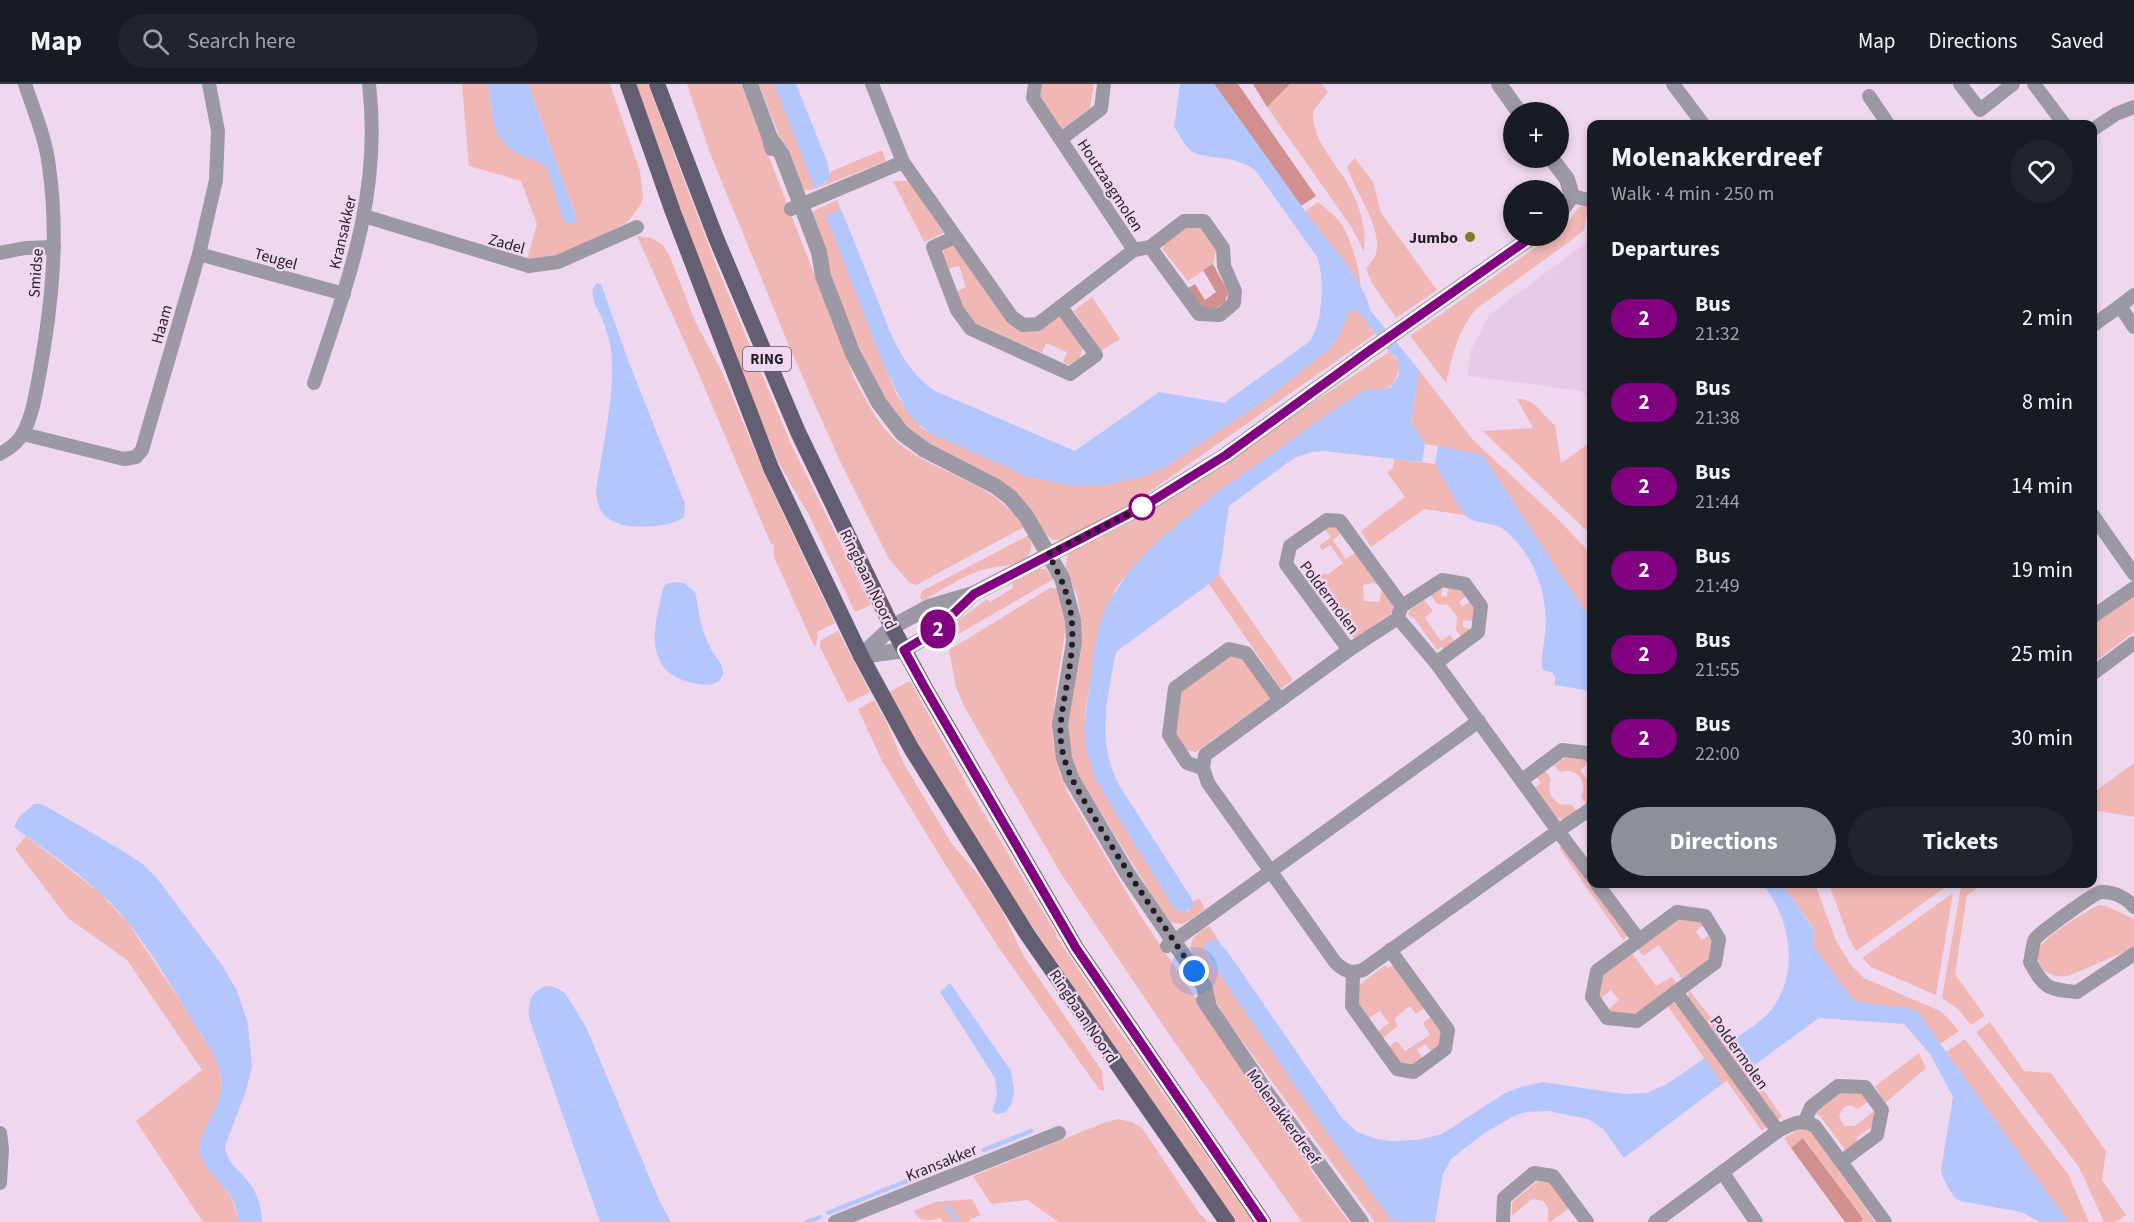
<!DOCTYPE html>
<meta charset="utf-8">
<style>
:root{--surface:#171b24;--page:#20242c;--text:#f1f3f6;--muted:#9ea1a6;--line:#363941;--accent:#8c9099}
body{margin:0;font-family:"Source Sans 3",sans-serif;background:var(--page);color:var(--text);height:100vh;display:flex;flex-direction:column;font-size:22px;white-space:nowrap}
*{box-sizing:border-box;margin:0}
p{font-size:20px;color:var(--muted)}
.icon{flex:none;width:33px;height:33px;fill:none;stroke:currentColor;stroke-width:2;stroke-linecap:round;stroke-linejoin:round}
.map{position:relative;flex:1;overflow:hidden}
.drawer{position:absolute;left:1587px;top:36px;width:510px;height:768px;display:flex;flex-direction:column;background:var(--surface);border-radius:12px;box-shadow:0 3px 9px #0003}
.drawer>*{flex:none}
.badge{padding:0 12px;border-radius:20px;font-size:21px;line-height:39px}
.tools{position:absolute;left:1503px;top:18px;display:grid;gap:12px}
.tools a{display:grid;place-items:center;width:66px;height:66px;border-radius:50%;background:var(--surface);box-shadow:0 3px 9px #0003;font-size:30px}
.you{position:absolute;width:30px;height:30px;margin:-15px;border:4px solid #fff;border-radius:50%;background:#1a73e8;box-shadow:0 0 0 9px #1a73e833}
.map>.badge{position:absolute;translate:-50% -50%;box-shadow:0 0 0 3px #fff}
h2{padding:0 24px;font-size:22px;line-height:54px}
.round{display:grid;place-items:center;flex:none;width:63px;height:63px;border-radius:32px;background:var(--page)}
.headline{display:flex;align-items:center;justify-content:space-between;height:102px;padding:0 24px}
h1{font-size:28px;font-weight:700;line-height:45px}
.cta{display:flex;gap:12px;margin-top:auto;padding:12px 24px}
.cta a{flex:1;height:69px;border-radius:36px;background:var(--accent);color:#fff;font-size:24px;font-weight:700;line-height:69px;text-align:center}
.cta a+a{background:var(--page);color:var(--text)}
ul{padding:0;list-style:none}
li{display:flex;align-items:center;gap:18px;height:84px;padding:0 24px}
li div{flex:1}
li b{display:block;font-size:22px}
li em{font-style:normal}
li .badge{min-width:66px;font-weight:700;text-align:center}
header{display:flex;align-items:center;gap:36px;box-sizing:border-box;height:84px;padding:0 30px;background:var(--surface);border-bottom:2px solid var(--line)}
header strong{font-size:28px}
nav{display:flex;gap:33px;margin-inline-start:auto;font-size:21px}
.search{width:420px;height:54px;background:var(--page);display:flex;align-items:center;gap:15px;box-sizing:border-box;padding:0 21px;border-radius:33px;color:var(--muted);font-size:22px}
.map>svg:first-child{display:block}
.built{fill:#e7cae7}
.green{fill:#f0b7b5}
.forest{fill:#d1908e}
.water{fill:#b4c6fe}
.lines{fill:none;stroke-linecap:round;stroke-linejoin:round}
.stream{stroke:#b4c6fe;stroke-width:4.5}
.minor{stroke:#9c99a5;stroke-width:14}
.tertiary{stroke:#9c99a5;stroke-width:16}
.primary{stroke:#645e73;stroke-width:16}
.line-casing{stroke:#fff;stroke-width:14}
.line{stroke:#800080;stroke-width:9}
.walk{stroke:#251d25;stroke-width:6;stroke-dasharray:0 10.8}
.poi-dot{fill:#837b20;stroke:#efd8ef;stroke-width:2}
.stop-dot{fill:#fff;stroke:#800080;stroke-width:3}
.labels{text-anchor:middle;stroke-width:4.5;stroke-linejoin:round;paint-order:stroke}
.shield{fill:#efd8ef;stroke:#625562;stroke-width:1.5}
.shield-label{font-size:15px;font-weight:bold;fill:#251d25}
.street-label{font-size:16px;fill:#251d25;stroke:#efd8ef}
.poi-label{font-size:16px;font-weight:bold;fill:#251d25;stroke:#efd8ef;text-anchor:end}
</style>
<header>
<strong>Map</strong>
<div class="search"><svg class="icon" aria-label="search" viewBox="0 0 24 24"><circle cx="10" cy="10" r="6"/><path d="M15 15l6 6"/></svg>Search here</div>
<nav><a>Map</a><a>Directions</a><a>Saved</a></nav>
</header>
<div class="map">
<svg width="2134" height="1138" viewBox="0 0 2134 1138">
<rect width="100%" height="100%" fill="#efd8ef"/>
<polygon class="built" points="1591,155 1591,323 1582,307 1468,292 1470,268 1489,231"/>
<g class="green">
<path d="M462 0H488C493 31 490 57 522 72 531 76 539 76 547 84L577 135 528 0H610L640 87 643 112 641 120 628 138 590 157 559 171 536 177 527 175 537 140 521 97 469 82Z"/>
<polygon points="636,0 648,0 715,178 791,360 871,521 855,528 808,429 779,380 724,246"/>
<path d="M687 0H741L854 294C866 316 877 339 895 356 935 391 993 396 1024 443L916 501 910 499 889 475 839 375 792 269 710 69Z"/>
<polygon points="759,0 774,0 815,105 827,98 830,88 882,66 886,77 815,105 805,106 798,101"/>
<polygon points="1042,0 1094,0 1090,24 1061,46 1040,15"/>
<path d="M1290 0H1322L1328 8 1313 27C1312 55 1332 74 1346 97 1359 118 1367 144 1364 168L1352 144 1267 23Z"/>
<path d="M1355 74 1373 98 1381 129 1437 206 1396 234 1372 199 1366 185C1369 180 1375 175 1376 169 1383 145 1354 105 1347 83Z"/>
<polygon points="893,97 908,97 944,149 924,158"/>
<path d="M837 116 841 125 826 132 884 282 897 311 907 327 922 344 930 349 1028 393 1164 384 1265 316 1330 264C1341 253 1342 241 1349 228L1358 226 1375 250 1142 413 1063 456H1053L949 373 910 346 877 306 826 182 809 129Z"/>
<path d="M1318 118C1326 125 1337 133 1342 141 1353 160 1359 184 1361 205L1342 174 1305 128Z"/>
<path d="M1588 122 1584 146 1569 158 1476 225C1457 248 1453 270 1446 299L1410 252 1552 152H1558L1559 147 1568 138 1579 123Z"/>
<polygon points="1188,141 1201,143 1217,163 1213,180 1188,197 1163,166 1164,158"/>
<polygon points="637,152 651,154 663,161 670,173 695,237 723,290 767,396 835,539 817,548 818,552 815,564 774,473 774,461 771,460 694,279"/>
<path d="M953 160 1009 238C1031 254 1039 247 1059 232L1083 263 1080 274 1071 282 1063 278 1067 268 1046 259 1042 269 975 239 962 222 956 208 966 203 959 182 948 185 941 170 944 164Z"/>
<polygon points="1092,213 1120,255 1101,267 1074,227"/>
<path d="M1389 268C1404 279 1400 288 1391 302L1383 305 1365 306 1345 318 1219 407 1178 440 1130 486 1116 504 1100 539 1085 630V653L1087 668 1172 821C1177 828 1181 830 1189 827L1193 818 1199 814 1205 825C1192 834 1184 845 1168 837L1079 693 1072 677 1067 642 1081 534 1077 511 1065 486 1068 470 1144 431Z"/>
<polygon points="1419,286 1473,356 1556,433 1591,470 1591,535 1560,490 1438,362 1425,360 1411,339"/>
<path d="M1517 315C1536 314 1541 331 1555 341L1561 379 1591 358V451L1483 347 1533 344Z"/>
<polygon points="1394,375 1435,380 1464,431 1424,425 1371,463 1361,447 1405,413 1387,388 1393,384"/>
<polygon points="1327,442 1337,443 1341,449 1333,456 1346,475 1355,469 1378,501 1373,499 1363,501 1364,517 1379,518 1382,505 1394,519 1393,528 1354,555 1321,512 1330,505 1320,492 1324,489 1327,491 1343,479 1330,461 1322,466 1319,462 1331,453 1324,444"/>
<path d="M1029 451C1032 458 1033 466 1027 473 1018 482 997 482 986 485 965 490 941 507 922 517L920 513 922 507Z"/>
<polygon points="1035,485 1046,485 1054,495 948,556 941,554 939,551 987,515 990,518 1013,504 1012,499"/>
<polygon points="1219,490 1293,596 1281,605 1209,500"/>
<polygon points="1442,503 1441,512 1447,513 1448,504 1462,506 1467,512 1459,518 1462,523 1470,517 1476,523 1474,537 1463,536 1463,543 1474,545 1461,553 1456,546 1457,532 1448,521 1437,520 1431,511"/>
<polygon points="1050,504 1057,505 1067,536 1056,605 1052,650 1059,687 1068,709 1140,831 1324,1105 1349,1138 1302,1138 1173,956 1060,788 964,622 956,603 949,566"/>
<polygon points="2134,511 2134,548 2093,579 2092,541"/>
<polygon points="1424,516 1433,527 1425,534 1441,557 1450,551 1455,558 1444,565 1442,563 1437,566 1414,534 1408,531 1410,526"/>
<polygon points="838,547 870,608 848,619 820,563 821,556"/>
<polygon points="1230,570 1240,571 1271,614 1196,668 1184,666 1175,651 1182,605"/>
<polygon points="910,597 968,703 1056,849 1056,852 1118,945 1253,1138 1236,1138 1005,803 949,717 889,608"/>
<polygon points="874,616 886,637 904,680 952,760 977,789 1002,826 1023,871 1102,987 1104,1007 1099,1005 1091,994 999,864 948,785 882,677 858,625"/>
<path d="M1565 674 1586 676 1588 679 1580 686 1587 695 1591 692V716L1586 720 1581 713C1589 697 1576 683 1560 688L1554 681Z"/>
<polygon points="2134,679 2134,733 2093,726 2093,709"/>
<path d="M1545 686 1551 695C1547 706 1550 714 1560 720L1572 721 1577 728 1563 736 1555 732 1535 704 1541 699 1537 693Z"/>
<polygon points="26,752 99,808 128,839 177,912 212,968 220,983 221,1006 219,1017 201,1058 205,1080 232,1114 239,1138 203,1138 136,1037 202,986 127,876 68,834 15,765"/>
<polygon points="1564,761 1627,849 1624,857 1559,764"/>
<polygon points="1782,800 1815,800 1836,857 1851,881 1864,894 1942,928 1959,947 1940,960 1916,926 1854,918 1813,862 1814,845"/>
<polygon points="1829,800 1950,800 1856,867 1848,852"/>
<polygon points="1966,800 1983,800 1967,811 1955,890 1985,932 1971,941 1958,925 1942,914 1961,803"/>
<polygon points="1953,809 1936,911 1871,883 1862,874"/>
<path d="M2099 821 2106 822 2134 835V864L2068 892C2058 893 2049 892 2042 884 2036 876 2037 865 2044 858 2051 849 2088 826 2099 821Z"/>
<polygon points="1680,833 1701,837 1704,840 1696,848 1702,856 1711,850 1714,855 1711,876 1682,895 1659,861 1643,872 1637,864"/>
<path d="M1209 842 1221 860 1217 856 1204 862 1207 872 1326 1047 1393 1138H1375L1224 932 1191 869C1189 853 1197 850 1209 842Z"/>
<polygon points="1632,869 1656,902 1672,893 1677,899 1632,933 1611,929 1609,925 1619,916 1611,906 1601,915 1598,912 1603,889"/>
<polygon points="1394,880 1424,924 1416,930 1410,922 1394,935 1398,942 1383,954 1378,947 1389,939 1380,927 1369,934 1359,920 1357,903 1385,881 1388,884"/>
<polygon points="1689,906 1730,958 1782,1033 1777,1036 1688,913"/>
<polygon points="1672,919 1678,920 1767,1043 1762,1047 1727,997 1722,1000 1668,922"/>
<polygon points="1431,933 1443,949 1441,961 1432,968 1425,960 1417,966 1423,975 1413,982 1400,980 1388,963 1397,957 1405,967 1430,951 1423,939"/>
<polygon points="1990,938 2024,987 2051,989 2106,1067 2102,1096 2126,1131 2116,1138 2104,1138 2079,1083 1976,948"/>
<polygon points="1965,955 2068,1090 2089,1138 2068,1138 1946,968"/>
<polygon points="1919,969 1926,984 1885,1019 1875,1002"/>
<polygon points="1843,1005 1863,1008 1870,1016 1858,1025 1850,1021 1843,1024 1839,1033 1844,1042 1855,1042 1875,1026 1873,1042 1856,1054 1858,1058 1845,1066 1820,1032 1813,1028"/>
<polygon points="1118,1035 1132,1038 1142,1044 1199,1129 1208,1138 1059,1138 1027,1116 991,1120 973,1092 1106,1038"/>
<polygon points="1802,1043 1810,1046 1875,1138 1860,1138 1862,1136 1804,1054 1791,1064 1784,1054"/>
<polygon points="1540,1095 1549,1097 1569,1124 1550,1138 1548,1136 1548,1124 1543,1117 1532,1115 1512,1132 1512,1118"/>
<path d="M972 1115 981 1131 969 1136 970 1138H943L941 1134C928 1138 919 1138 914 1127L935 1118Z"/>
</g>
<g class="forest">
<polygon points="1214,0 1238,0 1316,112 1301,122"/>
<polygon points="1253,0 1290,0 1267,23"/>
<polygon points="1213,180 1228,208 1225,218 1213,226 1201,224 1188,204 1195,200 1205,216 1216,208 1203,186"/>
<polygon points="1803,1054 1863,1135 1860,1138 1845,1138 1791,1064"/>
</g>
<g class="water">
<path d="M488 0H528L577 136 572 140 564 138 547 84C539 76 531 76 522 72 490 57 493 31 488 0Z"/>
<polygon points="774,0 796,0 828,80 830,95 815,105"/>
<path d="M1180 0H1214C1245 42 1275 85 1305 127 1326 158 1361 189 1370 226L1419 286 1411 339 1425 360 1422 378 1324 367 1312 368 1294 374 1229 422 1219 490 1209 500 1117 567C1113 578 1112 589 1110 600 1103 636 1102 668 1119 701L1190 812 1193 818 1192 824 1184 829 1176 826 1172 821 1096 697 1087 668 1084 643 1095 561 1100 539 1106 522 1130 486 1157 457 1219 407 1345 318 1365 306 1383 305 1391 303 1399 291V281L1396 273 1389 268 1358 227 1349 228C1342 241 1341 253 1330 264L1265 316 1164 384 1142 393 1104 401 1074 402 1028 393 930 349 915 337 907 328 884 282 826 132 841 125C852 152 863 179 874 207 889 245 900 283 935 307L1075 367 1159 308 1224 319 1309 258C1323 241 1325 193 1317 173L1256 87C1235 69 1203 77 1190 66 1184 60 1179 50 1174 43Z"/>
<path d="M596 199 601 200 628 276 685 420 684 433C668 445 622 447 606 433 599 427 597 417 596 407 602 365 618 300 610 260 608 252 606 244 603 237 598 224 587 212 596 199Z"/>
<path d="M1438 362 1483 371 1560 490 1591 535V607L1555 601V594L1553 589 1543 586C1540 575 1544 561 1545 549 1549 513 1535 473 1507 448 1495 436 1476 442 1464 431L1435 380Z"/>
<path d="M674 498 684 499 695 508C698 518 698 529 701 539 703 548 707 557 711 565 714 571 724 581 723 589 720 610 682 598 671 590 665 586 660 579 658 572 650 552 659 525 663 504L666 500Z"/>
<path d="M34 720H42L123 767 144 781 156 793 222 881 236 905 248 939 252 983 246 1007 225 1062C226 1079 242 1088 251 1101 258 1112 262 1125 262 1138H239C237 1129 236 1120 231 1112 222 1099 202 1084 200 1068 197 1045 224 1024 221 995 219 973 202 953 191 934 172 903 152 869 129 840 99 801 53 772 14 743L19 733Z"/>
<path d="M1763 800H1782L1814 846 1813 862 1854 917 1916 926 2068 1138H2040L2021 1128 1960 1117 1954 1113 1948 1103 1942 1092 1941 1085 1953 1013 1930 970 1904 940 1819 934 1749 985 1730 958C1745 947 1764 937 1774 922 1800 884 1789 834 1763 800Z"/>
<polygon points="1209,856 1217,856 1227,867 1342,1034 1357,1048 1377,1055 1391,1057 1418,1056 1442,1050 1505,1009 1518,1004 1542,998 1624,1010 1647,1009 1667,1000 1705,974 1722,1000 1624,1074 1603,1045 1588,1035 1548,1027 1526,1028 1516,1031 1483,1050 1451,1075 1443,1090 1435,1138 1393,1138 1326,1047 1207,872 1204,862"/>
<polygon points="950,899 1011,987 1014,1006 1012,1019 1006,1028 997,1030 992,1027 997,1012 995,994 940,908"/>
<path d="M545 902 554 903 565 909 586 943 659 1116 671 1138H600L529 934C528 918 530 909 545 902Z"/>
</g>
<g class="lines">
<g class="stream">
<polyline points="984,1066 1031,1047"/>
<polyline points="948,1123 957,1138"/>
<polyline points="828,1129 951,1079"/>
<polyline points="807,1138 820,1133"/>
</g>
<g class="minor">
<polyline points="872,0 903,78 1012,233 1023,241 1038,240 1134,166 1033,14 1035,0"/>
<polyline points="1673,0 1703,40"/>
<polyline points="1960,0 1980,26 2013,0"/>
<polyline points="2034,0 2064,40"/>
<polyline points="1869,12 1888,40"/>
<polyline points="2092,46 2116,30 2134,23"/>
<polyline points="1061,55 1101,25 1104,0"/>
<polyline points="1572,112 1592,117"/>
<polyline points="791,125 903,78"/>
<polyline points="364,132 529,182 558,178 637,143"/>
<polyline points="955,153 933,163 957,226 971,245 1070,290 1096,271 1061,223"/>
<polyline points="1134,166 1150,163 1184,137 1204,137 1223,164 1224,182 1235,207 1234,219 1220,231 1199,230 1150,163"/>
<polyline points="0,169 25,164 54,163"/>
<polyline points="199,170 344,210"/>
<polyline points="2120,222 2134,211"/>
<polyline points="2092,242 2120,222 2134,243"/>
<path d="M314 299C348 197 382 109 369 0"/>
<polyline points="23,350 124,375 136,373 142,366 199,170 216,96 218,47 209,0"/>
<path d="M0 370C9 365 19 358 23 349 33 331 36 307 40 287 52 220 59 151 49 83 46 55 34 27 25 0"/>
<polyline points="2092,430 2134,490"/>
<polyline points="1399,529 1402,522 1442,496 1465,500 1481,522 1478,548 1436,579"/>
<polyline points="2092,533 2134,504"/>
<path d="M1398 534 1436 579 1558 747 1363 886C1351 890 1344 887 1335 878L1208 699 1203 684 1205 671 1349 566Z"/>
<polyline points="1349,566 1286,480 1290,462 1327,436 1340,437 1402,522"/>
<polyline points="2092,590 2134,559"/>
<polyline points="1203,684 1187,679 1169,651 1175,604 1229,565 1246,569 1280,616"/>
<polyline points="1522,696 1562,666 1587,669 1592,673"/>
<polyline points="1592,724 1558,747 1592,792"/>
<polyline points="1597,800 1639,856"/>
<path d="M2134 823C2127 814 2113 807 2101 808 2094 809 2038 850 2035 855 2032 862 2032 871 2030 878 2045 905 2047 905 2077 908L2134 870"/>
<polygon points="1677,828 1705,832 1719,855 1715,879 1637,937 1607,934 1592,913 1597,887"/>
<polyline points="1167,862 1479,637"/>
<polyline points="1353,889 1352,922 1397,985 1414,988 1445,965 1448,946 1390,866"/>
<polyline points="1676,908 1778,1047"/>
<polyline points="1805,1037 1811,1023 1838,1002 1865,1003 1882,1026 1877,1051 1842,1077"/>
<polyline points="0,1049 2,1065 0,1099"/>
<polyline points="1723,1089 1756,1138"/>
<polyline points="835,1138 1059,1049"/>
<polyline points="1503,1138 1504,1114 1534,1089 1553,1092 1587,1138"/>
<path d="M1655 1138 1778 1047C1793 1040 1799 1034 1815 1042L1885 1138"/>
</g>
<g class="tertiary">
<polyline points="750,0 770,54 772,64"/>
<polyline points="1499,0 1519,28"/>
<polyline points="770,54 782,71 819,168 823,192 853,270 879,319 902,349 925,366 995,402 1010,413 1026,432 1062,494 1073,536 1074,558 1060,641 1064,674 1071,694 1127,789 1204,902 1209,923"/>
<polyline points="1551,74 1567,95 1572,112 1558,130"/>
<polyline points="861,572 892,543 929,523 973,510 1144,422 1226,371 1369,267 1533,152"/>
<polyline points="861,572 904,566 934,548 973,510"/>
<polyline points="1204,916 1266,1008 1361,1138"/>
</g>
<g class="primary">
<polyline points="628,0 673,128 771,384 861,572 911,664 1027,850 1227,1138"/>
<polyline points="657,0 716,154 798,348 892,543 925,604 1076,864 1263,1138"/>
</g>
</g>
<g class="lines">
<defs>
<polyline id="line" points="1263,1138 1076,864 925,604 904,566 934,548 974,510 1144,422 1226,371 1369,267 1533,152"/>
</defs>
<use href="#line" class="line-casing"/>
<use href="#line" class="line"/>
<path class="walk" d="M1142 423 1144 422 1048 470C1077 519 1076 550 1066 605 1062 628 1057 650 1064 673 1070 697 1085 717 1097 738 1127 789 1161 837 1194 887"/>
</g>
<circle class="poi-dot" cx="1470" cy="153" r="6"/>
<circle class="stop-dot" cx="1142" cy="423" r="12"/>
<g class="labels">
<rect class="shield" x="743" y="263" width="48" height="24" rx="4.5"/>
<g class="shield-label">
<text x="767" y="280">RING</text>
</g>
<g class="street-label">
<text transform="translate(1111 101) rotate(57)" y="6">Houtzaagmolen</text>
<text transform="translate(342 148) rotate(-77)" y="6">Kransakker</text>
<text transform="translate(507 159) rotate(16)" y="6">Zadel</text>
<text transform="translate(276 174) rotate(15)" y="6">Teugel</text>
<text transform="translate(35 189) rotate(-86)" y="6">Smidse</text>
<text transform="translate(161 240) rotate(-74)" y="6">Haam</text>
<text transform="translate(869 495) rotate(64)" y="6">Ringbaan Noord</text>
<text transform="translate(1330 513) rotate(53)" y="6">Poldermolen</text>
<text transform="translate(1084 932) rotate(56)" y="6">Ringbaan Noord</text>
<text transform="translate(1740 968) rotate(54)" y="6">Poldermolen</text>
<text transform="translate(1284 1032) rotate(54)" y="6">Molenakkerdreef</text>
<text transform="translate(941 1078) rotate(-22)" y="6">Kransakker</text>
</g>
<g class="poi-label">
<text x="1458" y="159">Jumbo</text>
</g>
</g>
</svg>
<div class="tools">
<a>+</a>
<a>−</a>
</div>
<div class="you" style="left:1194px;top:887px"></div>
<b class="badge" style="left:938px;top:545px;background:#800080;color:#fff">2</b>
<section class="drawer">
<div class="headline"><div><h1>Molenakkerdreef</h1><p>Walk · 4 min · 250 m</p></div><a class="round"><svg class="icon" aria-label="heart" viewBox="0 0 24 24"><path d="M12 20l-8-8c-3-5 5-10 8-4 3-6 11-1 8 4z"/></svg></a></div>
<h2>Departures</h2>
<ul>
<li><span class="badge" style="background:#800080;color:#fff">2</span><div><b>Bus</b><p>21:32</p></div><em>2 min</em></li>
<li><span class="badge" style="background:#800080;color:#fff">2</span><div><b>Bus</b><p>21:38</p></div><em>8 min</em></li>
<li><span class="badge" style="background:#800080;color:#fff">2</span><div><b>Bus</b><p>21:44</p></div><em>14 min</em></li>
<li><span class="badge" style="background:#800080;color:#fff">2</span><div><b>Bus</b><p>21:49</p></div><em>19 min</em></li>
<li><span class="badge" style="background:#800080;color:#fff">2</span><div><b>Bus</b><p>21:55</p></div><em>25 min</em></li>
<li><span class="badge" style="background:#800080;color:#fff">2</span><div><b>Bus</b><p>22:00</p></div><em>30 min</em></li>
</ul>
<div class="cta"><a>Directions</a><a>Tickets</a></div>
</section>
</div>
